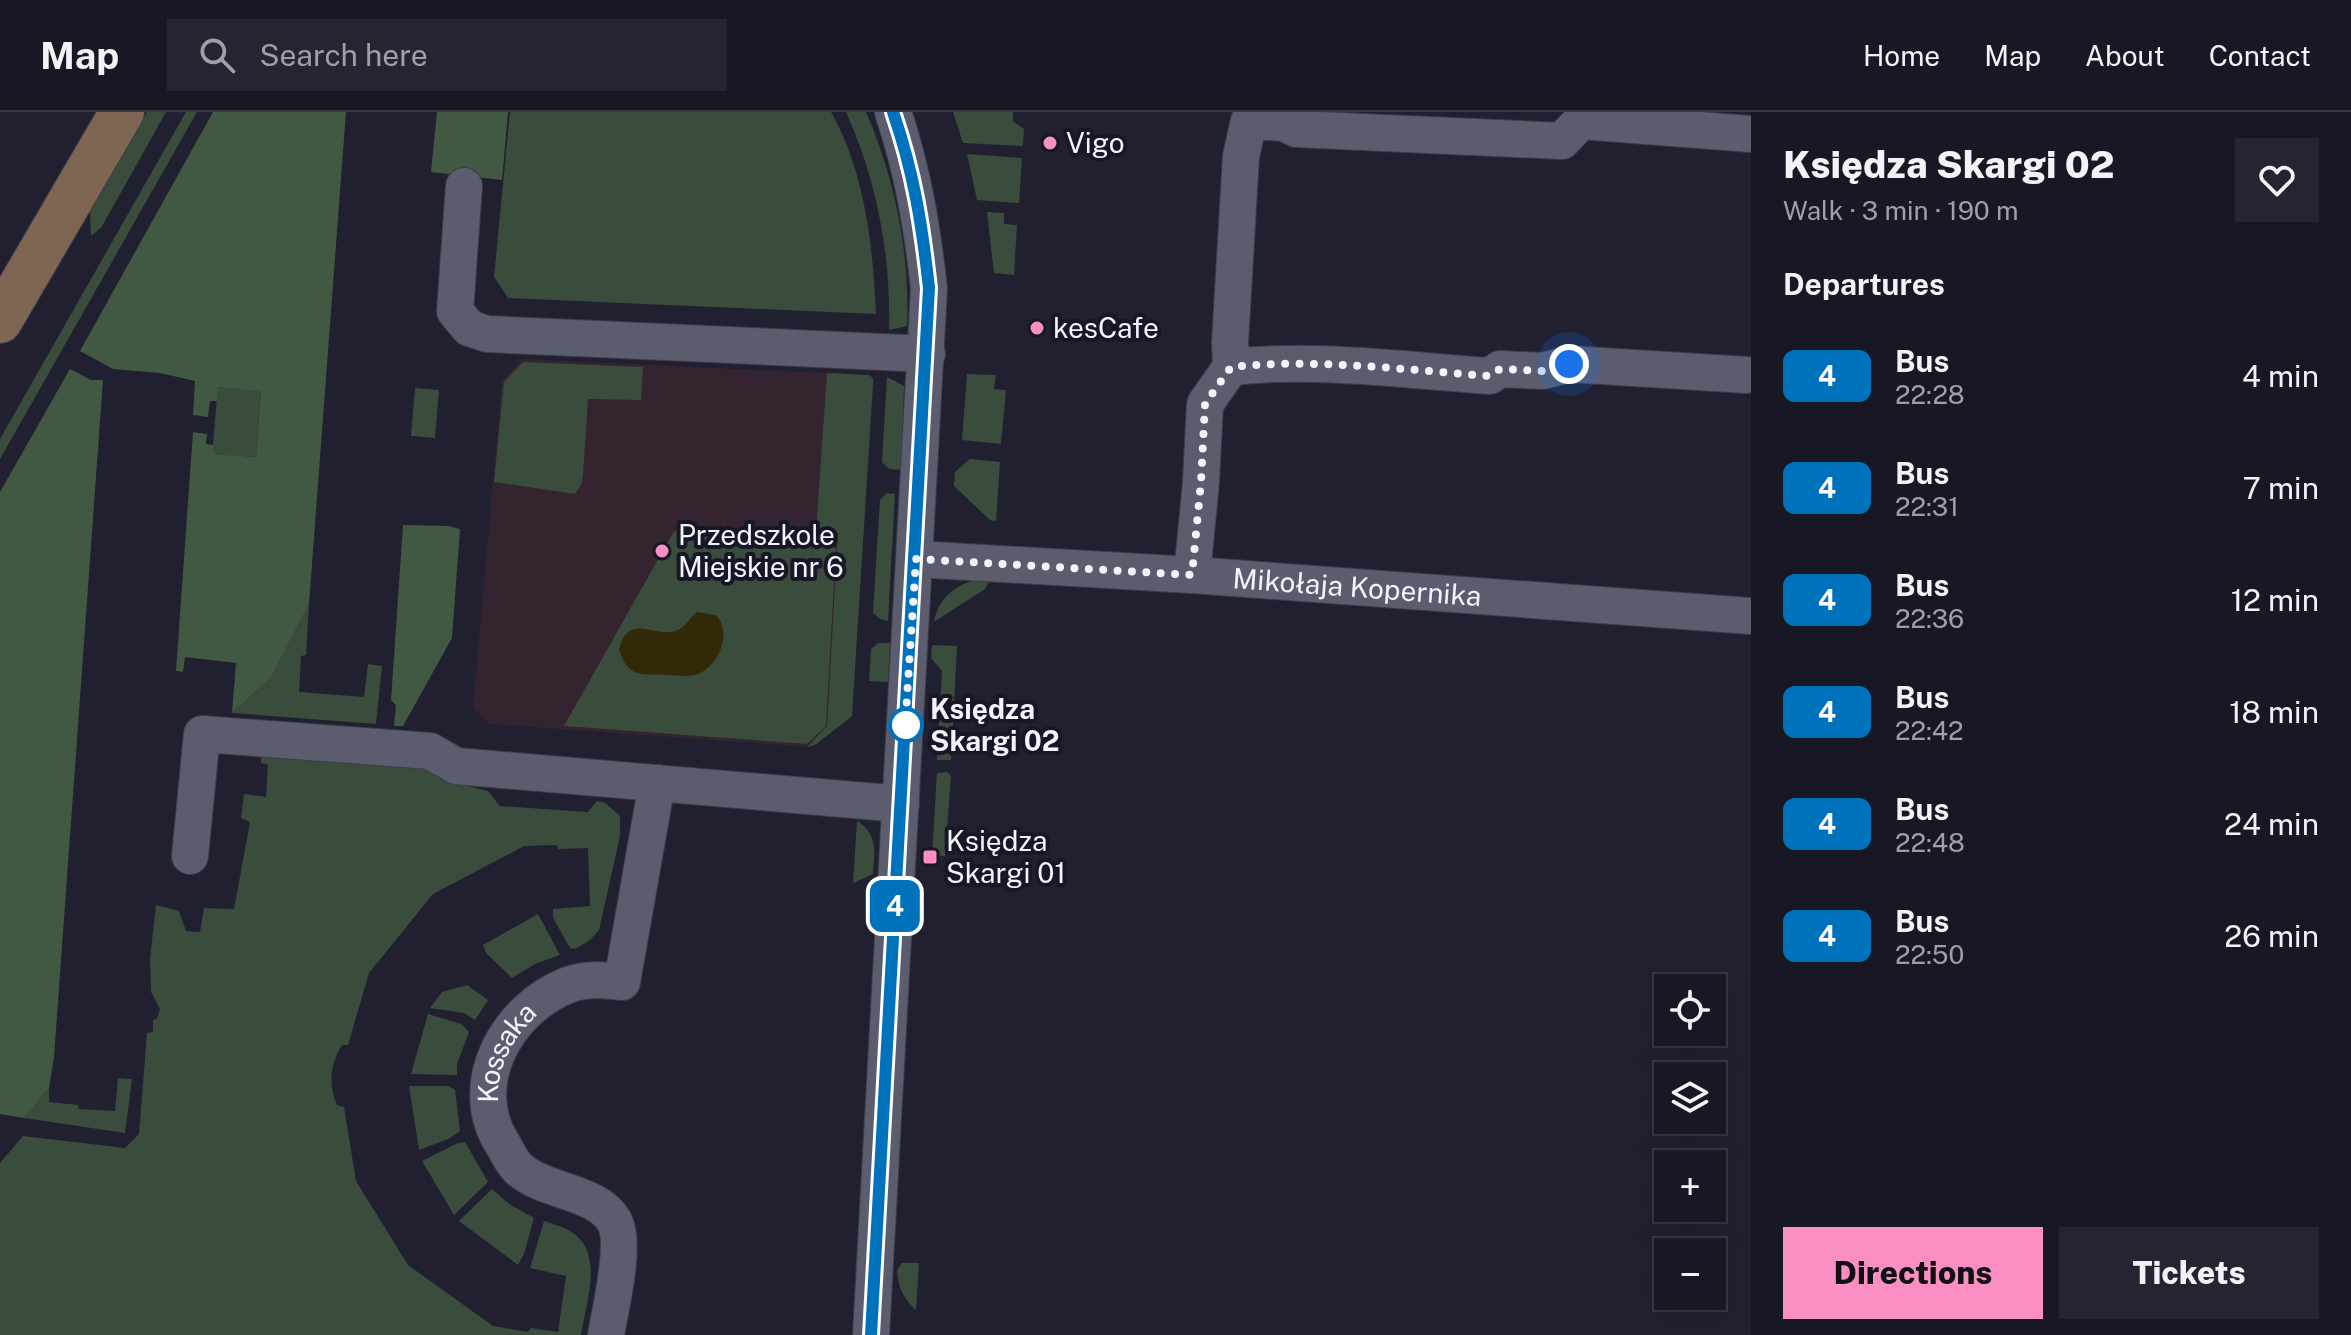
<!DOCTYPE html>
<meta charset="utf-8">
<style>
:root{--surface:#181824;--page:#252531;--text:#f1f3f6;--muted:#9fa0a6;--line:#363741;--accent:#fb8fc4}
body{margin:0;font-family:"Public Sans",sans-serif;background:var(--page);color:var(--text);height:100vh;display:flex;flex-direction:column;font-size:30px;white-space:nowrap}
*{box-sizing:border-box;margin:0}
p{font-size:26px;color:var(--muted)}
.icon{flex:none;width:44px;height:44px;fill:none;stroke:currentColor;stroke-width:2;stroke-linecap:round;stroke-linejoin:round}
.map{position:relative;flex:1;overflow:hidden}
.sheet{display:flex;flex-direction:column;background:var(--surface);width:600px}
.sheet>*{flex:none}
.badge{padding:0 16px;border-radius:12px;font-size:28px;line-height:52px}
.controls{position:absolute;left:1654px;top:862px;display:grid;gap:16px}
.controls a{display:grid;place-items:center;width:72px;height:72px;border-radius:0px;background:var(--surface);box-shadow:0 8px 32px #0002,0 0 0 2px var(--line);font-size:40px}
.you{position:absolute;width:40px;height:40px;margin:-20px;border:6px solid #fff;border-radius:50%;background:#1a73e8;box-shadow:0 0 0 12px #1a73e833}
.map>.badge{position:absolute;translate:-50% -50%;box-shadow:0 0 0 4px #fff}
h2{padding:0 32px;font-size:30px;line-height:72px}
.round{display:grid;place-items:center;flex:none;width:84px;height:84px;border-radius:0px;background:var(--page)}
.headline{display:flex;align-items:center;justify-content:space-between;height:136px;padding:0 32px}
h1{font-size:38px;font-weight:800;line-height:60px}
.action{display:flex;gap:16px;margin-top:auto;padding:16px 32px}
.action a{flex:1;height:92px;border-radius:0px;background:var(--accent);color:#111;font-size:32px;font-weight:800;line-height:92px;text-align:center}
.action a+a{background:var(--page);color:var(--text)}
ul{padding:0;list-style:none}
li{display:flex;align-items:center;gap:24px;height:112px;padding:0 32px}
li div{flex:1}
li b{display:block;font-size:30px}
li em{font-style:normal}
li .badge{min-width:88px;font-weight:700;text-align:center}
header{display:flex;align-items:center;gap:48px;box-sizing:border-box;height:112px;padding:0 40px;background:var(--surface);border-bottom:2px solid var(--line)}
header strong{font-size:38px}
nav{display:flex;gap:44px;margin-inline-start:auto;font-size:28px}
.search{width:560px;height:72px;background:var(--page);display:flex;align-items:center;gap:20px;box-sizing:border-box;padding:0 28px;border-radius:0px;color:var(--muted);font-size:30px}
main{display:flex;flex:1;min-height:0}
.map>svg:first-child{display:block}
.education{fill:#33242f}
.green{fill:#3a4c3c}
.forest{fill:#415943}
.sand{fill:#312908}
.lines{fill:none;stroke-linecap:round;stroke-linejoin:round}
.street-casing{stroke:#3d3d4a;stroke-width:38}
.secondary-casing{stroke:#3d3d4a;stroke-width:46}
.street{stroke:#5b5c6e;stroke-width:36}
.secondary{stroke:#7e6652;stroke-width:44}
.line-casing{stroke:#fff;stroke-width:18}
.line{stroke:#0072bc;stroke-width:12}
.walk{stroke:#f2f3fd;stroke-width:8;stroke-dasharray:0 14.4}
.poi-dot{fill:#fb8fc4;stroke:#171726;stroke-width:3}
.stop-dot{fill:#fff;stroke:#0072bc;stroke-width:4}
.labels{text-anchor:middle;stroke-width:8;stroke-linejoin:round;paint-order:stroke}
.poi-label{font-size:28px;fill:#f2f3fd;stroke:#171726;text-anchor:start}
.street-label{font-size:28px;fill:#f2f3fd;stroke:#171726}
.stop-label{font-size:28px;font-weight:bold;fill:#f2f3fd;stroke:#171726;text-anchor:start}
</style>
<header>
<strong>Map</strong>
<div class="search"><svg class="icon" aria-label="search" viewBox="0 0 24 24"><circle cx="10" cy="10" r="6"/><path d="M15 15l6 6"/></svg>Search here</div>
<nav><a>Home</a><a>Map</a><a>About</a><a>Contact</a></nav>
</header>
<main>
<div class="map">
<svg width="1751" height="1223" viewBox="0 0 1751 1223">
<rect width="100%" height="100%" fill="#202030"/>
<polygon class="education" points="522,247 848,262 829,615 809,635 489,612 473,595 502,268"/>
<g class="green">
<polygon points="147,0 166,0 101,116 91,124 90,100"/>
<polygon points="186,0 197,0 0,347 0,327"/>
<path d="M510 0H831C865 60 873 135 876 202L508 186 494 165Z"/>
<path d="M846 0H866C895 67 910 140 907 214L889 218C891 143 877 69 846 0Z"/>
<polygon points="953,0 1013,0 1013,9 1024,17 1023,34 963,31"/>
<polygon points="967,42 1022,46 1019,91 977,88"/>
<polygon points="987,100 1004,101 1004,112 1017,113 1014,163 994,161"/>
<polygon points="523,250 643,255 641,288 588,287 583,363 581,373 575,382 494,370 504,270"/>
<polygon points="827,261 869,263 873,266 873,273 852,604 815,633 807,635 827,614 838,421 816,419"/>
<polygon points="967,262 996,263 994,277 1006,278 1001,332 962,328"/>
<polygon points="887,265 904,274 901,358 889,357 882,350"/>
<polygon points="218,275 261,278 256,345 212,342"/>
<polygon points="415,276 439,278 435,326 411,324"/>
<polygon points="970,347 1000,350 996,409 990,408 954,374 955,360"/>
<polygon points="887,381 895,382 888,509 880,507 873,501 880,388"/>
<polygon points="674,419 836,436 826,614 807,632 564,614"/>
<path d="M973 469 989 470 985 477 934 510C937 489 953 474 973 469Z"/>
<polygon points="309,492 306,543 301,544 299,580 364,585 368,552 382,554 376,612 232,601 271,566"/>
<polygon points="878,531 890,531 888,570 869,569 871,537"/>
<polygon points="932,533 957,534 951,648 937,648 942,559 931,546"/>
<path d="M261 644 428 654 460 672 488 679 500 694 588 700 597 689 605 691 620 704V724L599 818 590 828 575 837 570 836 553 806V797L590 794 588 736 558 737 557 733 524 734 433 782 369 861 348 933H342C330 953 328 972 337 993L344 995 356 1069 408 1153 493 1214 528 1220 531 1216 558 1220 566 1164 530 1156 544 1109C552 1112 561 1114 568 1118 606 1137 586 1191 581 1223H0V1051L23 1024 125 1036 139 1022 147 921 153 920V908L157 907 160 897 151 880 150 846 156 793 179 799 186 819 200 820 204 796 234 797 250 710 241 706 244 682 266 685 268 653 261 651Z"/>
<polygon points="947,660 951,664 945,744 932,743 937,661"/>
<path d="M857 709C878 722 875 740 873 762L853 771Z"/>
<polygon points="538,802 560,843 535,852 512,866 486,841 483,833"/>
<polygon points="467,873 488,888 475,908 464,901 430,896 442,880"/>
<polygon points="428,902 461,912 469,920 457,952 457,963 411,962"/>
<polygon points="118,966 132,967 125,1021 24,1006 49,976 49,990 78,993 79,997 115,999"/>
<polygon points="409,974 449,974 455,978 460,1019 448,1027 419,1038"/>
<polygon points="465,1030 488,1070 454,1103 422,1049 458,1031"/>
<polygon points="492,1077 509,1092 534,1106 524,1142 518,1153 459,1109"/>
<path d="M902 1151H919L916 1198C903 1187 898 1174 897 1158Z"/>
</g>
<g class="forest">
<polygon points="213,0 346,0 309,492 271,566 232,601 236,551 185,545 183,560 176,559 193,320 207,322 206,332 213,333 213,342 256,345 261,279 218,275 217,289 210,289 208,305 193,303 195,269 160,261 113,257 80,239"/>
<polygon points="437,0 508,0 502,68 431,60"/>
<polygon points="70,257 91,268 103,268 54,945 49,976 24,1006 0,1002 0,380"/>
<polygon points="403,413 449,414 460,417 452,526 403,614 394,614 396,593 391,588"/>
</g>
<path class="sand" d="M697 500 716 503C732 521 720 551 700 561 691 566 678 563 668 563 642 562 629 567 619 538 629 498 653 528 678 518 687 514 689 506 697 500Z"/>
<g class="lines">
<defs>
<g id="street">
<polyline points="464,74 455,199 469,216 487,222 927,242"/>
<path d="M1747 263 1569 252 1543 259 1500 257 1490 264C1405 258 1316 246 1231 255L1230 231 1241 44 1249 9 1284 11 1296 17 1562 29 1581 9 1751 22"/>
<path id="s1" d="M916 447 1192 463 1751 504"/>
<polyline points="1192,463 1201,370 1205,292 1231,255"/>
<polyline points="190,744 202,622 430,639 456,654 901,692"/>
<path id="s2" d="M606 1223C610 1198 627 1130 614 1109 597 1079 544 1080 519 1057 512 1051 507 1039 502 1031 465 972 507 897 568 873 586 866 603 868 622 870L657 671"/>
<path d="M871 1223 929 176C922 114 913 60 893 0"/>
</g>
<polyline id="secondary" points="0,209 122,0"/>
</defs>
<use href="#street" class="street-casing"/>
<use href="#secondary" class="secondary-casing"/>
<use href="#street" class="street"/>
<use href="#secondary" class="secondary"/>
</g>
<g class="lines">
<defs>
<path id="line" d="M871 1223 929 176C922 113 914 61 893 0"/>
</defs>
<use href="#line" class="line-casing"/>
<use href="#line" class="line"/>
<path class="walk" d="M906 613 905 616 916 447 1192 463 1201 370 1205 292 1231 255C1316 246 1405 258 1490 264L1500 257 1543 259 1569 252"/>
</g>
<g class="poi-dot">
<circle cx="1050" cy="31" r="8"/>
<circle cx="1037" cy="216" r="8"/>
<circle cx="662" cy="439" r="8"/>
<rect x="922" y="737" width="16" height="16" rx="4"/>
</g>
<circle class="stop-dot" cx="906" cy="613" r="16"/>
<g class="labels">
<g class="poi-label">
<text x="1066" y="41">Vigo</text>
<text x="1053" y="226">kesCafe</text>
<text x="678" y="433">Przedszkole<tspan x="678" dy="32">Miejskie nr 6</tspan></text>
<text x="946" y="739">Księdza<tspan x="946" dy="32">Skargi 01</tspan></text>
</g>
<g class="street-label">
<text dy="10" stroke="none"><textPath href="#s1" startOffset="442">Mikołaja Kopernika</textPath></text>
<text dy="10" stroke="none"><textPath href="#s2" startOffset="354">Kossaka</textPath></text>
</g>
<g class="stop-label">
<text x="930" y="607">Księdza<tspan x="930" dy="32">Skargi 02</tspan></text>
</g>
</g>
</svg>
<div class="controls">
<a><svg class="icon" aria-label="locate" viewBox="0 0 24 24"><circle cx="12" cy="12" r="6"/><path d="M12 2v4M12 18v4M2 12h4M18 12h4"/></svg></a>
<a><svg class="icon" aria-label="layers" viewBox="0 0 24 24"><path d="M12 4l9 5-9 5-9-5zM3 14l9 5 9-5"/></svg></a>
<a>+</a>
<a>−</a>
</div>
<div class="you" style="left:1569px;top:252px"></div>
<b class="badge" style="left:895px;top:794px;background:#0072bc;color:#fff">4</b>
</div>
<section class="sheet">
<div class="headline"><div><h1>Księdza Skargi 02</h1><p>Walk · 3 min · 190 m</p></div><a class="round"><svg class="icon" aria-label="heart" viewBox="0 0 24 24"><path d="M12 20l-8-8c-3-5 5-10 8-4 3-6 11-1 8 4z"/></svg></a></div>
<h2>Departures</h2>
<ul>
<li><span class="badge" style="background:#0072bc;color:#fff">4</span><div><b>Bus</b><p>22:28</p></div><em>4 min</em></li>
<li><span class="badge" style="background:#0072bc;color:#fff">4</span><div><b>Bus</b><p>22:31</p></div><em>7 min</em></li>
<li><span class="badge" style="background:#0072bc;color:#fff">4</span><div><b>Bus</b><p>22:36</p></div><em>12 min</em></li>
<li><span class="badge" style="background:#0072bc;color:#fff">4</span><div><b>Bus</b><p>22:42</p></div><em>18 min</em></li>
<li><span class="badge" style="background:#0072bc;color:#fff">4</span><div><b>Bus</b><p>22:48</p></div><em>24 min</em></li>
<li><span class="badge" style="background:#0072bc;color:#fff">4</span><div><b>Bus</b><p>22:50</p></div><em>26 min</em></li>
</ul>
<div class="action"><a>Directions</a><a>Tickets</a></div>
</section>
</main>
